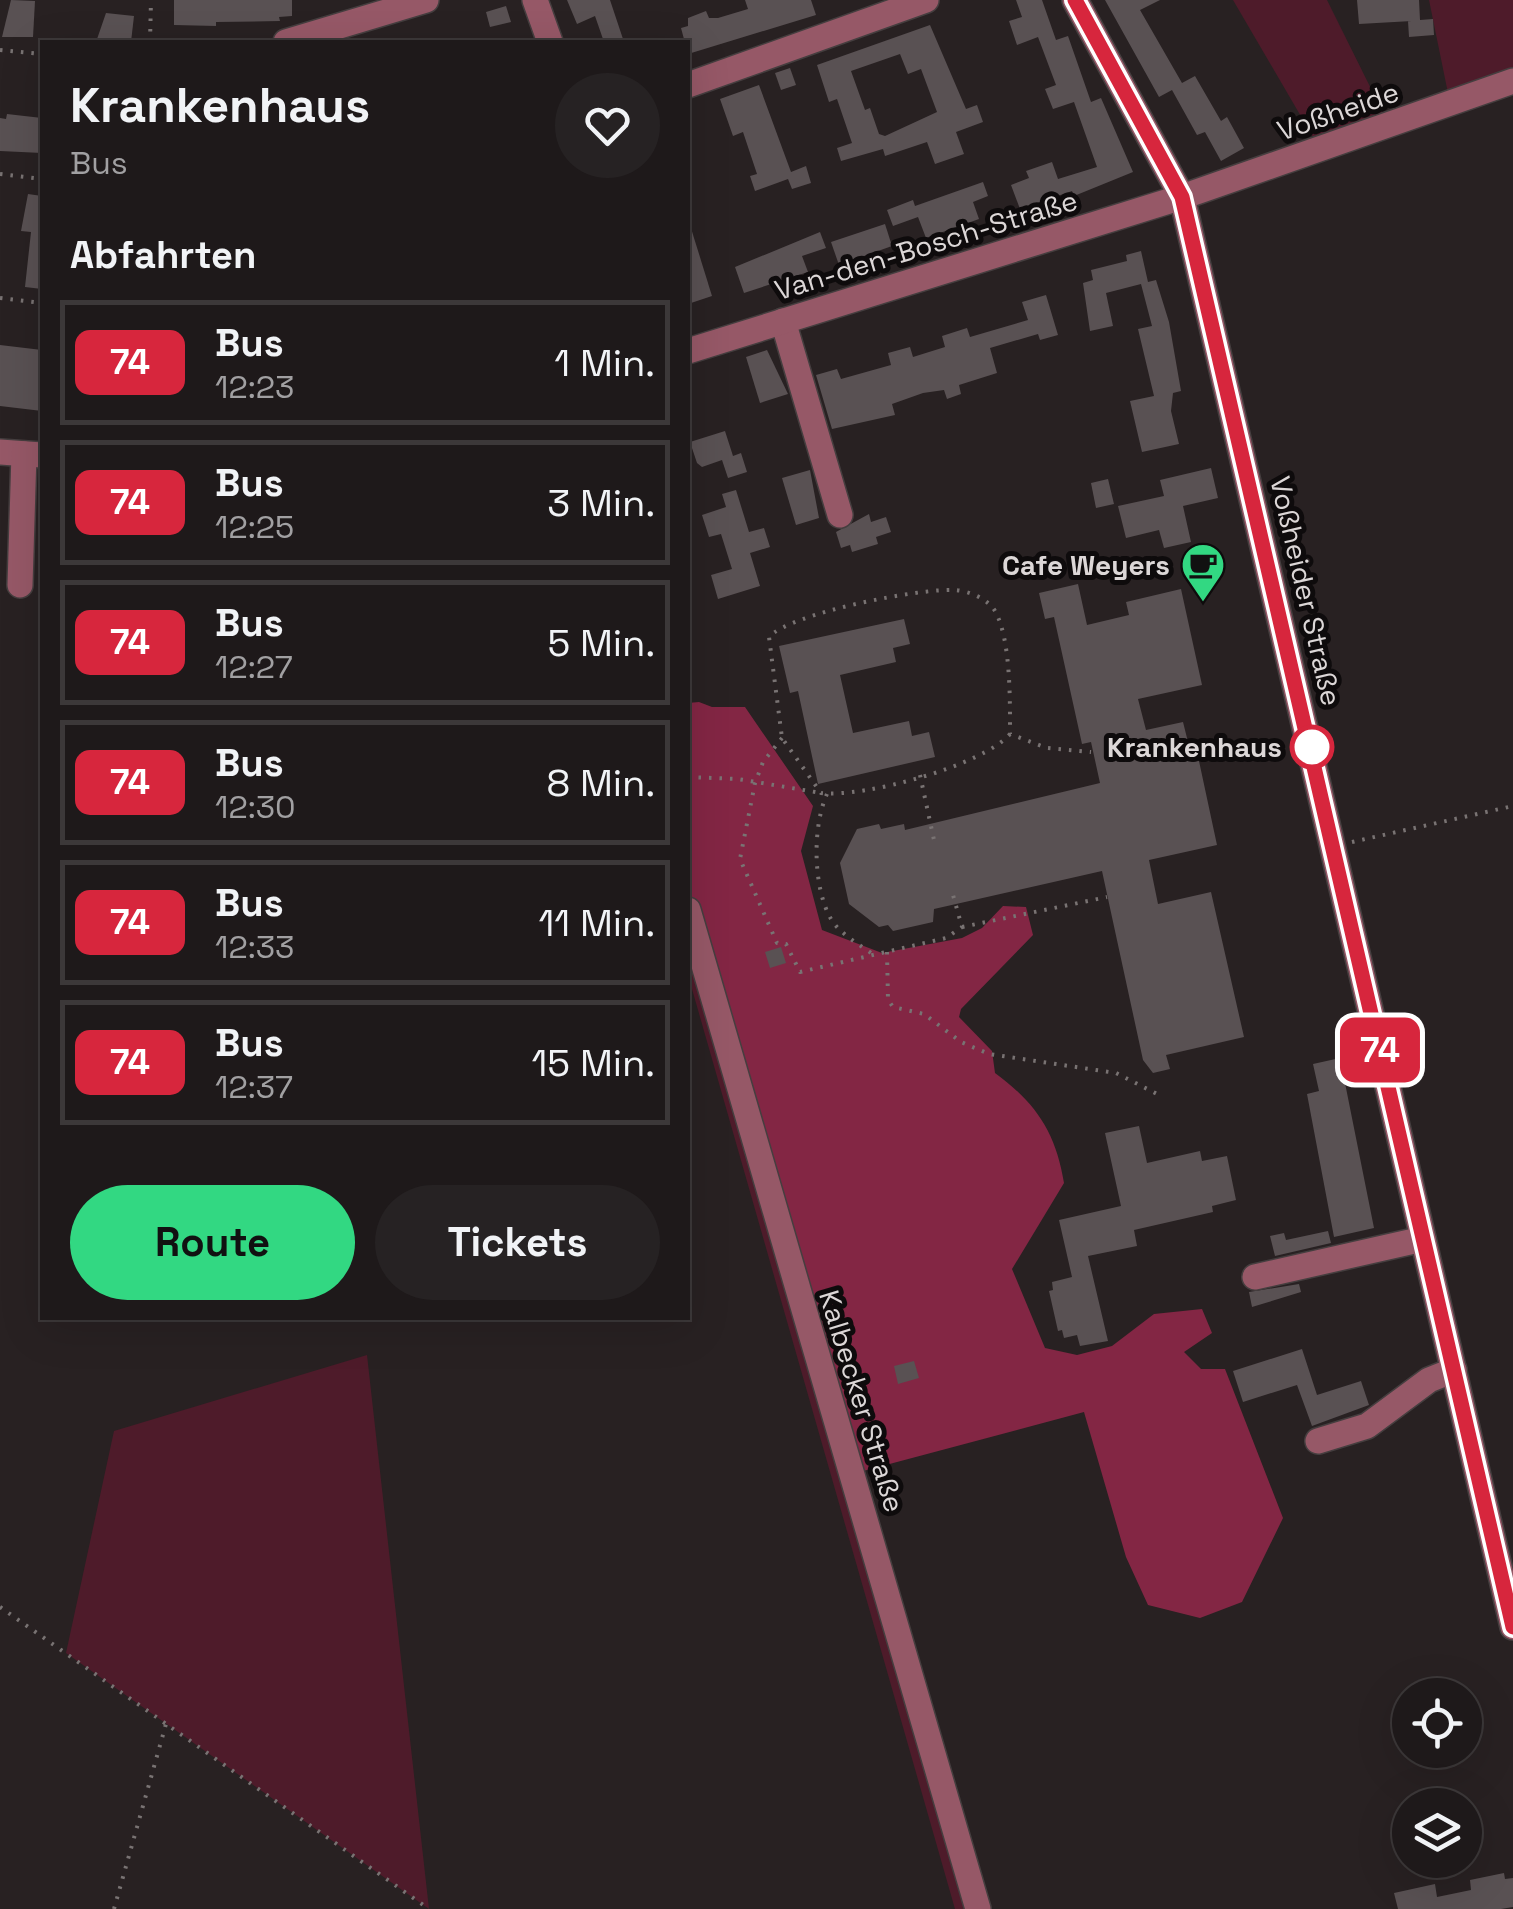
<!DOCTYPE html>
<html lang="de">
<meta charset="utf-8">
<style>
:root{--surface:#1e191a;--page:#262223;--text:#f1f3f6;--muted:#a1a0a2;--line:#3c3839;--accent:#32d882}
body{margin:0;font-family:"Space Grotesk",sans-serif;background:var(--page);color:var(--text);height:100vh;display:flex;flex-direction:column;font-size:38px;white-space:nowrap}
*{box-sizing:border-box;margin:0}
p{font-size:32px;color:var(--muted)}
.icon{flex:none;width:55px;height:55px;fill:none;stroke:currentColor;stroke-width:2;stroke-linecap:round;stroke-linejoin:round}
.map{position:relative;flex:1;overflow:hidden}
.sheet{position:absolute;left:40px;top:40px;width:650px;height:1280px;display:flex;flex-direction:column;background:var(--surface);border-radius:0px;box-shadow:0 10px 40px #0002,0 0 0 2px var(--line)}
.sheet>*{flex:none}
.badge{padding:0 20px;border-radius:15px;font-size:35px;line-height:65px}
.fabs{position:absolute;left:1392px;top:1678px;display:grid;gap:20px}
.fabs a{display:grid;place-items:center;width:90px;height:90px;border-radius:50%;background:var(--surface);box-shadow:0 10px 40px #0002,0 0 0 2px var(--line);font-size:50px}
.map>.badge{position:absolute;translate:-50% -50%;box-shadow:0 0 0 5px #fff}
h2{padding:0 30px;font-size:38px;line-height:90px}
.round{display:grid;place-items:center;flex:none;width:105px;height:105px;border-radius:52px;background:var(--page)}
.overview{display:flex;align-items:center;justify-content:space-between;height:170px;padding:0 30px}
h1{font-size:48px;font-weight:700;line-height:75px}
.action{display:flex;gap:20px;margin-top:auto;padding:20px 30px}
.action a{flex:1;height:115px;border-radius:60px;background:var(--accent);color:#111;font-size:40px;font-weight:700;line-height:115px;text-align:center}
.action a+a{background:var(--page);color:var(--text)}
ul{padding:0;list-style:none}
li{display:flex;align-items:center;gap:30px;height:125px;margin:0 20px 15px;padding:0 10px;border:5px solid var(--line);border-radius:0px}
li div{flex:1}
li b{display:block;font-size:38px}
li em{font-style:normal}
li .badge{min-width:110px;font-weight:700;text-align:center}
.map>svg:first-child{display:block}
.green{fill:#4e1b2a}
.forest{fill:#832644}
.building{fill:#595153;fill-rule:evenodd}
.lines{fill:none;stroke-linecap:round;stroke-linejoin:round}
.minor-casing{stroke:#453e3f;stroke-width:28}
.path{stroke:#797373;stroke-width:4;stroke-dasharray:2.5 8;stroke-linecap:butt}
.minor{stroke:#965867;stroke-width:25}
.line-casing{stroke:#fff;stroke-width:22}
.line{stroke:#d7263d;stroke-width:15}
.stop-dot{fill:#fff;stroke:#d7263d;stroke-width:5}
.labels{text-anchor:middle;stroke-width:10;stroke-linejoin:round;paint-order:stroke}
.street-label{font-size:28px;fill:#dcd7d7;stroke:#0e0b0c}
.poi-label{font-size:28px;font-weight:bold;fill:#dcd7d7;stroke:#0e0b0c;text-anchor:end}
.stop-label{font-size:28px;font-weight:bold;fill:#dcd7d7;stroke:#0e0b0c;text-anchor:end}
</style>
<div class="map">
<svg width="1513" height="1909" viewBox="0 0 1513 1909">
<rect width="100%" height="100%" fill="#282122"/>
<g class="green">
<polygon points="1233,0 1327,0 1389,125 1320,149"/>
<polygon points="1429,0 1513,0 1513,81 1450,103"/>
<polygon points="688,910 978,1909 955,1909 688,975"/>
<polygon points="367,1355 429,1909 66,1653 114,1431"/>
</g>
<path class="forest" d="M699 702 712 707H745L813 806 801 851 822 930 882 953 962 938 982 928 1003 906 1026 907 1033 935 961 1009 959 1017 992 1051 995 1073C1036 1103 1056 1133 1064 1183L1012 1269 1045 1348 1077 1355 1112 1346 1154 1314 1202 1309 1212 1333 1184 1352 1201 1369H1225L1283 1518 1242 1602 1200 1618 1148 1605 1126 1557 1084 1412 852 1474 688 910V703Z"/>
<g class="building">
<polygon points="11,0 35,1 33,37 2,37"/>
<polygon points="174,0 292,0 292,16 279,17 280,21 216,22 216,26 174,25"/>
<polygon points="567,0 610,0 624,42 604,42 595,16 577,24"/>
<polygon points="745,0 811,0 816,15 688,54 681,28 688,26 688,18 706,11 709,18 718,18 748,9"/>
<polygon points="1016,0 1042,0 1056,40 1068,36 1091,102 1101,98 1133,172 1074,196 1072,191 1020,209 1011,185 1029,178 1026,171 1052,162 1058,179 1097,167 1074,102 1053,109 1045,89 1056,85 1038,37 1017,45 1009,21 1022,17"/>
<polygon points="1105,0 1160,0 1140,10 1182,83 1195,76 1221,121 1227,117 1244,148 1221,161 1205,132 1197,135 1172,90 1159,97"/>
<polygon points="1357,0 1419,0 1420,20 1433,19 1434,35 1409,37 1408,21 1412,21 1359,24"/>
<polygon points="506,6 511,22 490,27 486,12"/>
<polygon points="106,13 134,16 131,42 96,42"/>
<path d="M930 25 966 109 977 105 983 122 956 132 964 154 935 164 927 142 885 156 883 149 841 161 837 148 852 143 837 99 829 102 817 65ZM900 54 908 74 921 69 937 112 885 136 879 134 870 108 865 110 851 71Z"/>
<polygon points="790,68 796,85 781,90 775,73"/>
<polygon points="759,85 791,172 806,166 811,183 792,189 788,179 755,191 750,176 757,174 743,132 733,136 720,99"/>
<polygon points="7,114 42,118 42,153 0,151 0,118 6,119"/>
<polygon points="983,182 988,196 973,202 979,219 926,238 918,217 893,226 887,210 913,200 915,206"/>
<polygon points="28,194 42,196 42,289 25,287 31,232 21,231"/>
<polygon points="885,224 892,246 839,265 831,242"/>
<polygon points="690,225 712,296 688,304 688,226"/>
<polygon points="820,232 826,248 802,256 808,272 744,293 735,267"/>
<polygon points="1141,251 1148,282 1156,280 1169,322 1181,391 1173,393 1171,411 1179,444 1142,452 1130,401 1154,396 1138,329 1152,326 1141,284 1106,293 1113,326 1090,331 1083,283 1093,280 1091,270 1127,261 1126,255"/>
<polygon points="1046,295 1058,335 1040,340 1038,334 990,348 997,373 959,385 961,394 947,399 944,390 923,393 892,404 895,415 832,429 816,375 837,369 841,379 891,365 888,353 910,347 913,357 945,347 942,336 967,328 970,337 1028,320 1022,302"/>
<polygon points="0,345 42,350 42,411 0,406"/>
<polygon points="767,350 788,394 760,403 746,357"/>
<polygon points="725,431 733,456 741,453 747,472 728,478 722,460 702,467 697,463 690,442"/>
<polygon points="1211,468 1218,498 1183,506 1191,542 1164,548 1159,530 1126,538 1118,506 1164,496 1160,480"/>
<polygon points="810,470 819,518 796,525 782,478"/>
<polygon points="1108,479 1114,504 1096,508 1091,483"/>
<polygon points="736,490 749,532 764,528 770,547 750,553 760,586 718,599 711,575 732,569 721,534 709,537 702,515 726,507 722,494"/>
<polygon points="869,514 871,522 886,517 891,532 876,537 878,544 852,552 850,545 841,548 836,532"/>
<polygon points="1078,584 1087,625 1129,615 1126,602 1181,589 1202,685 1138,699 1146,730 1183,722 1193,762 1199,761 1217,845 1149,860 1158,904 1211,892 1244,1037 1166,1055 1170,1069 1153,1073 1143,1060 1102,871 934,909 933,922 893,931 888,925 879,927 849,904 840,863 857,829 879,824 881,829 904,824 905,830 1100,783 1091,742 1082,744 1054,617 1045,619 1039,593"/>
<polygon points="904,619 910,644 893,648 896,662 840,675 853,733 909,721 912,736 929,732 935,757 818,784 798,691 790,693 779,646"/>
<polygon points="781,947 786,963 770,968 765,952"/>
<polygon points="1340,1058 1374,1228 1334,1237 1307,1094 1319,1091 1313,1064"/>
<polygon points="1139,1126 1147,1163 1200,1151 1202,1161 1227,1156 1236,1200 1212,1206 1213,1212 1134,1230 1137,1246 1088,1256 1108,1341 1080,1346 1077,1335 1064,1338 1062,1330 1058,1331 1049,1291 1053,1290 1052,1282 1072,1277 1059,1220 1121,1206 1105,1133"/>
<polygon points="1328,1231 1331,1243 1275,1256 1270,1236 1284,1233 1286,1240"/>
<polygon points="1299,1284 1301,1292 1252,1307 1249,1292"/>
<polygon points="1302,1349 1317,1395 1361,1381 1369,1405 1312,1426 1297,1385 1243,1402 1233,1371"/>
<polygon points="914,1361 919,1378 898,1384 894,1366"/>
<polygon points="1504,1873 1505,1879 1513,1878 1513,1907 1501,1909 1398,1909 1394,1893 1435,1884 1437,1897 1471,1890 1470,1880"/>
</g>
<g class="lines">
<defs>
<g id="minor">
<polyline points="535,0 550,42"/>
<polyline points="1075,0 1182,197 1513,1627"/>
<polyline points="286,42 426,0"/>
<polyline points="688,85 926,0"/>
<polyline points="783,321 840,515"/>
<polyline points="688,351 1182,197 1513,81"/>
<polyline points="0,452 42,455"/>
<polyline points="20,585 24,454"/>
<polyline points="688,910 978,1909"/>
<polyline points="1255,1277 1423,1239"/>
<polyline points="1318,1441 1367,1426 1429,1380 1454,1370"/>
</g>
</defs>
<use href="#minor" class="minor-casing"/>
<g class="path">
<polyline points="150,42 151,0"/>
<polyline points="0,50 42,54"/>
<polyline points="0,174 42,179"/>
<polyline points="0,298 42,303"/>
<path d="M1010 734C982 766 863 798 821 793L782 738 769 637C791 613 920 588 955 590 969 591 988 599 995 611 1011 639 1010 702 1010 734L1047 748 1091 752"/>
<polyline points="782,738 763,762 755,783 740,859 777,943 786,944 800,972 946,938 962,927 953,895"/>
<polyline points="920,775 934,840"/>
<polyline points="688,777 738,779 821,793"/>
<path d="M827 794C812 827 813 888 831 919 840 934 860 945 874 955"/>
<polyline points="1352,842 1513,806"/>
<polyline points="962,927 1107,897"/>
<polyline points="887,952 888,1000 893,1007 924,1014 961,1042 989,1054 1116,1073 1163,1097"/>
<polyline points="0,1607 429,1909"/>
<polyline points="114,1909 166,1724"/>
</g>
<use href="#minor" class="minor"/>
</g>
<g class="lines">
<defs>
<polyline id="line" points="1075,0 1182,197 1513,1627"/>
</defs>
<use href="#line" class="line-casing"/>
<use href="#line" class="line"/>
</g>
<defs>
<symbol id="cafe-pin" viewBox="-11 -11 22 30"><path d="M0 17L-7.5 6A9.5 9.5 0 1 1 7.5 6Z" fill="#32d882" stroke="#0e0b0c"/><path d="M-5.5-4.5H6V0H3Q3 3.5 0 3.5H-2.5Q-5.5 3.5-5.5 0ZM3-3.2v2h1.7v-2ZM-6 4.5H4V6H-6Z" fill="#111"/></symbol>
</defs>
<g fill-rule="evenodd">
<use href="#cafe-pin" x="1178" y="540" width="50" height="68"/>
</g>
<circle class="stop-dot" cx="1312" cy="747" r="20"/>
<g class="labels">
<g class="street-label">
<text transform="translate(1338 111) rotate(-19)" y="10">Voßheide</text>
<text transform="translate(926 245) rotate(-17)" y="10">Van-den-Bosch-Straße</text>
<text transform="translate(1306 591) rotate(77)" y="10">Voßheider Straße</text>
<text transform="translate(862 1401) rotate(73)" y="10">Kalbecker Straße</text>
</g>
<g class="poi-label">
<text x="1170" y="575">Cafe Weyers</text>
</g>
<g class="stop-label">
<text x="1282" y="757">Krankenhaus</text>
</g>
</g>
</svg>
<div class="fabs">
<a><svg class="icon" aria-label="locate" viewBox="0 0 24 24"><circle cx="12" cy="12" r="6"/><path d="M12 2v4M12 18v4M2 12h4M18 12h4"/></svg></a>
<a><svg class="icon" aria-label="layers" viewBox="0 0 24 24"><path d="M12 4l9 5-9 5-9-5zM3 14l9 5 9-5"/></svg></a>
</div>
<b class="badge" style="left:1380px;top:1050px;background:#d7263d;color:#fff">74</b>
<section class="sheet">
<div class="overview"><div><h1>Krankenhaus</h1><p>Bus</p></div><a class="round"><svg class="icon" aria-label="heart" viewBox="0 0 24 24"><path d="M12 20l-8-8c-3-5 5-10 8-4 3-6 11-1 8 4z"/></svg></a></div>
<h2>Abfahrten</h2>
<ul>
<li><span class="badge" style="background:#d7263d;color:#fff">74</span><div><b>Bus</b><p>12:23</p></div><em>1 Min.</em></li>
<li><span class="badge" style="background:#d7263d;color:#fff">74</span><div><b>Bus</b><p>12:25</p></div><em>3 Min.</em></li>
<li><span class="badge" style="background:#d7263d;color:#fff">74</span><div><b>Bus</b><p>12:27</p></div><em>5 Min.</em></li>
<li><span class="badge" style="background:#d7263d;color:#fff">74</span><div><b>Bus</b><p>12:30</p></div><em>8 Min.</em></li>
<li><span class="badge" style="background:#d7263d;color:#fff">74</span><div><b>Bus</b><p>12:33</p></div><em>11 Min.</em></li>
<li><span class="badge" style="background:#d7263d;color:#fff">74</span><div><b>Bus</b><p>12:37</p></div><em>15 Min.</em></li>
</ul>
<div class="action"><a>Route</a><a>Tickets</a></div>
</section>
</div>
